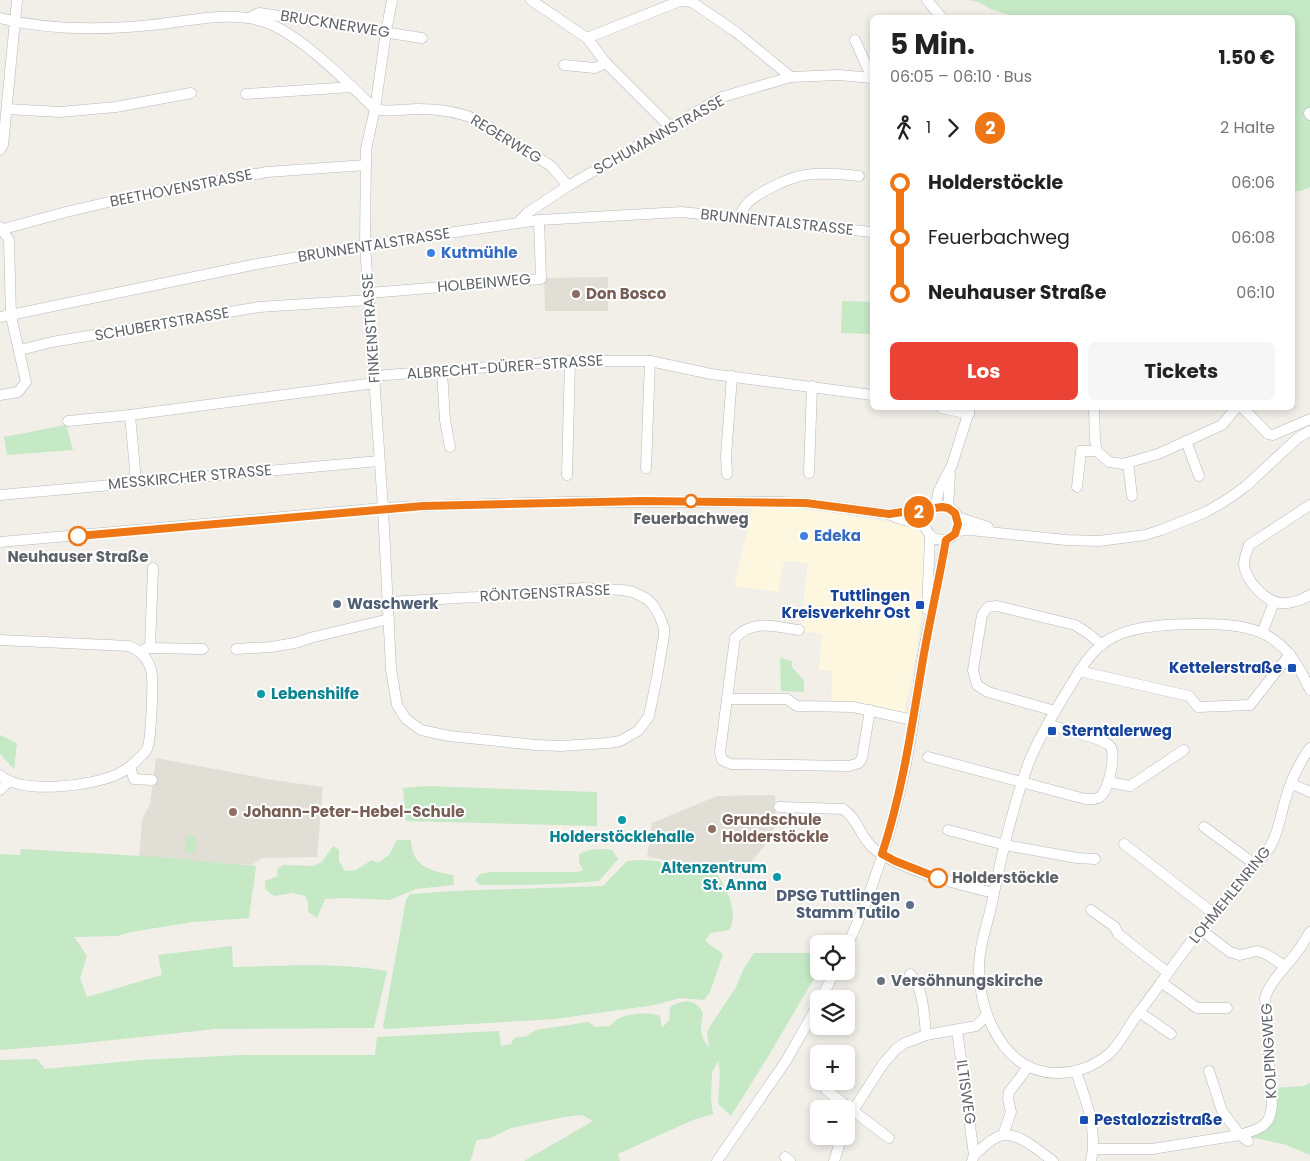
<!DOCTYPE html>
<html lang="de">
<meta charset="utf-8">
<style>
:root{--surface:#fff;--page:#f6f6f6;--text:#222;--muted:#767676;--accent:#ea4335}
body{margin:0;font-family:Poppins,sans-serif;background:var(--page);color:var(--text);height:100vh;display:flex;flex-direction:column;font-size:19px;white-space:nowrap}
*{box-sizing:border-box;margin:0}
p{font-size:16px;color:var(--muted)}
.icon{flex:none;width:28px;height:28px;fill:none;stroke:currentColor;stroke-width:2;stroke-linecap:round;stroke-linejoin:round}
.map{position:relative;flex:1;overflow:hidden}
.panel{position:absolute;left:870px;top:15px;width:425px;height:395px;display:flex;flex-direction:column;background:var(--surface);border-radius:8px;box-shadow:0 2px 8px #0003}
.panel>*{flex:none}
.badge{padding:0 10px;border-radius:16px;font-size:18px;line-height:32px}
.controls{position:absolute;left:810px;top:935px;display:grid;gap:10px}
.controls a{display:grid;place-items:center;width:45px;height:45px;border-radius:8px;background:var(--surface);box-shadow:0 2px 8px #0003;font-size:25px}
.map>.badge{position:absolute;translate:-50% -50%;box-shadow:0 0 0 2px #fff}
.legs{display:flex;align-items:center;gap:8px;height:55px;padding:0 20px;font-size:16px}
.legs p{margin-inline-start:auto}
.headline{display:flex;align-items:center;justify-content:space-between;height:85px;padding:0 20px}
h1{font-size:28px;font-weight:700;line-height:38px}
.cta{display:flex;gap:10px;margin-top:auto;padding:10px 20px}
.cta a{flex:1;height:58px;border-radius:8px;background:var(--accent);color:#fff;font-size:20px;font-weight:700;line-height:58px;text-align:center}
.cta a+a{background:var(--page);color:var(--text)}
ul{padding:0 20px;list-style:none}
li{display:flex;align-items:center;gap:18px;height:55px;font-size:19px}
li i{display:grid;place-items:center;width:8px;height:100%;margin:0 6px;background:currentColor}
li i::after{content:'';width:12px;height:12px;margin:-6px;border:4px solid;border-radius:50%;background:var(--surface)}
li p{margin-inline-start:auto}
li:first-child i{background:linear-gradient(#0000 50%,currentColor 0)}
li:last-child i{background:linear-gradient(currentColor 50%,#0000 0)}
.map>svg:first-child{display:block}
.commercial{fill:#fef7e0}
.education{fill:#e1ded6}
.green{fill:#c5e8c5}
.lines{fill:none;stroke-linecap:round;stroke-linejoin:round}
.minor-casing{stroke:#b5b8bc;stroke-width:11}
.minor{stroke:#fff;stroke-width:10}
.line-1-casing{stroke:#fff;stroke-width:11}
.line-1{stroke:#ee7614;stroke-width:8}
.shop-dot{fill:#3f7fe0;stroke:#fff;stroke-width:2}
.education-dot{fill:#8d6e63;stroke:#fff;stroke-width:2}
.stop-1-dot{fill:#fff;stroke:#ee7614;stroke-width:2.5}
.service-dot{fill:#5c6f8a;stroke:#fff;stroke-width:2}
.transit-dot{fill:#1a4fb4;stroke:#fff;stroke-width:2}
.culture-dot{fill:#0f9aa8;stroke:#fff;stroke-width:2}
.worship-dot{fill:#6b7280;stroke:#fff;stroke-width:2}
.labels{text-anchor:middle;stroke-width:4;stroke-linejoin:round;paint-order:stroke}
.street-label{font-size:15px;fill:#5f6368;stroke:#fff}
.shop-label{font-size:15px;font-weight:bold;fill:#366cbe;stroke:#fff;text-anchor:start}
.education-label{font-size:15px;font-weight:bold;fill:#785e54;stroke:#fff;text-anchor:start}
.stop-label{font-size:15px;font-weight:bold;fill:#5f6368;stroke:#fff}
.transit-label{font-size:15px;font-weight:bold;fill:#164399;stroke:#fff;text-anchor:end}
.service-label{font-size:15px;font-weight:bold;fill:#4e5e75;stroke:#fff;text-anchor:start}
.culture-label{font-size:15px;font-weight:bold;fill:#0d838f;stroke:#fff;text-anchor:start}
.worship-label{font-size:15px;font-weight:bold;fill:#5b616d;stroke:#fff;text-anchor:start}
</style>
<div class="map">
<svg width="1310" height="1161" viewBox="0 0 1310 1161">
<rect width="100%" height="100%" fill="#f1efe8"/>
<polygon class="commercial" points="753,507 802,508 915,526 927,539 926,568 917,650 904,714 831,707 832,671 819,670 822,634 800,631 808,563 784,561 778,592 734,586"/>
<g class="education">
<polygon points="608,277 608,311 545,311 544,278"/>
<polygon points="156,758 273,780 323,787 317,857 262,858 252,865 139,857 142,820 150,804"/>
<polygon points="771,795 775,796 776,808 773,835 749,865 717,868 670,867 661,859 647,857 652,823 717,796"/>
</g>
<g class="green">
<polygon points="969,0 1310,0 1310,187 1301,191 1293,191 1292,18 1016,17 991,9 978,2"/>
<polygon points="842,301 872,302 872,334 841,333"/>
<polygon points="66,425 73,450 7,455 4,437"/>
<polygon points="780,658 792,661 792,667 804,681 804,692 781,691"/>
<polygon points="0,735 17,743 14,769 0,754"/>
<polygon points="426,786 597,792 597,826 406,821 403,788"/>
<polygon points="186,836 196,836 196,853 185,853"/>
<path d="M397 840H411C412 867 430 871 453 875L454 885 416 889 389 900 347 898 325 899 317 918 308 912V901L305 896 292 893 274 896 265 889V881L278 876 277 870 283 865 313 866 322 862 333 846 339 850V861L345 871 356 870 372 860 378 863 389 855Z"/>
<path d="M21 849 159 857 256 866 249 918 193 922 131 932 118 936 74 937 87 956 80 978 87 997 162 975 158 955 232 946 233 967C284 966 336 962 387 971L374 1028 215 1029 76 1044 0 1050V854L20 855Z"/>
<path d="M603 849 612 850 618 859 599 881C559 885 519 885 480 885L475 880 480 874 491 872H578L583 870 579 862V854L589 850Z"/>
<path d="M640 860 659 861 669 869 715 871C725 886 740 912 729 930L710 933 705 941 723 954 710 992 704 1000 680 998 655 1005 555 1019 385 1029 383 1027 406 900 410 894 454 891 603 886 627 861Z"/>
<path d="M754 953H819V970L769 1055 731 1116 718 1104 720 1070 718 1061 712 1072 711 1099 713 1114 693 1120 618 1154 620 1161H524L593 1121 582 1115 564 1117 511 1128 490 1138 477 1140C473 1147 474 1154 470 1161H0V1060L37 1059 45 1069 140 1060 242 1055H375L377 1037 499 1031 501 1046 511 1044 514 1038 527 1036 536 1030 588 1022 595 1027 610 1026C612 1024 616 1019 619 1018 628 1014 651 1011 660 1016L662 1028 669 1020 670 1007C684 999 695 998 703 1013 700 1026 699 1037 709 1047L707 1033 709 1028 736 987 743 970Z"/>
<polygon points="1310,1083 1310,1155 1284,1144 1249,1137 1261,1132 1274,1088 1304,1086"/>
</g>
<g class="lines">
<defs>
<g id="minor">
<polyline points="531,0 587,38 606,63 670,127"/>
<polyline points="927,0 942,18"/>
<path d="M0 18C47 30 103 30 151 25 188 22 229 10 265 22 300 34 348 83 375 109 391 113 407 108 422 109 442 109 462 113 480 121L551 166 568 186"/>
<polyline points="249,18 259,13 422,38"/>
<polyline points="587,38 680,1 692,2 736,32 791,77"/>
<polyline points="855,40 872,78"/>
<polyline points="564,65 595,68 606,63"/>
<polyline points="246,94 352,87"/>
<polyline points="7,109 60,112 116,107 191,93"/>
<polyline points="1309,113 1310,115"/>
<polyline points="0,150 3,145 17,0"/>
<path d="M738 218C742 211 745 204 752 199 764 190 790 177 805 175 823 172 842 174 859 176"/>
<polyline points="518,223 527,213 568,186 722,97 791,77 839,75 872,78"/>
<polyline points="0,227 9,240 11,316 26,382 18,392 0,395"/>
<polyline points="0,230 66,212 143,194 267,172 366,165"/>
<polyline points="369,293 541,279 539,220"/>
<polyline points="0,317 252,265 365,245 539,220 682,212 872,232"/>
<polyline points="20,350 52,342 259,307 369,300"/>
<polyline points="442,371 445,420 450,447"/>
<polyline points="374,376 570,361 650,361 711,374 872,395"/>
<polyline points="942,408 969,414"/>
<polyline points="1094,408 1095,441 1097,451 1109,462 1123,464 1158,454 1222,425 1236,408"/>
<polyline points="1243,408 1268,434 1273,435 1310,419"/>
<polyline points="130,415 136,481"/>
<polyline points="68,421 130,415 375,383"/>
<polyline points="1186,441 1199,476"/>
<polyline points="1128,463 1132,496"/>
<polyline points="646,468 650,361"/>
<polyline points="809,473 812,386"/>
<polyline points="727,474 726,456 732,376"/>
<polyline points="567,475 570,361"/>
<polyline points="1077,487 1081,451 1097,451"/>
<polyline points="0,495 379,461"/>
<path d="M1310 505 1249 545C1247 551 1244 558 1244 564 1245 580 1265 601 1280 603 1291 604 1301 600 1310 595"/>
<circle cx="942" cy="523" r="17"/>
<polyline points="935,508 939,490 952,465 970,408"/>
<polyline points="948,508 950,474"/>
<polyline points="889,514 909,511 929,512"/>
<polyline points="957,517 988,527"/>
<polyline points="957,531 970,530 1066,540 1099,541 1145,535 1161,530 1206,512 1228,499 1246,486 1299,437 1310,431"/>
<polyline points="0,542 383,508 423,506 566,502 782,502 806,503 889,514 897,518 925,526"/>
<polyline points="388,602 476,597 583,588 622,590 633,592 647,599 653,605 659,615 664,628 664,635 657,677 649,716 638,731 620,741 608,743 561,746 536,745 449,736 421,730 406,719 397,705 391,669 383,508 365,245 366,149 375,109 386,32 392,0"/>
<polyline points="927,609 930,536"/>
<path d="M799 630C774 627 755 618 735 638L720 752 722 760 731 764 849 766 859 763 862 758 870 710"/>
<polyline points="1262,633 1274,602"/>
<path d="M0 640 129 646C139 650 148 658 151 670 154 679 151 741 147 749 146 752 144 753 142 755 135 763 128 769 118 774 92 786 22 795 0 775"/>
<polyline points="150,648 153,568"/>
<polyline points="145,649 150,648 203,649"/>
<polyline points="236,649 271,647 295,643 314,637 389,619"/>
<polyline points="1079,671 1189,696 1198,707 1250,705 1290,654"/>
<path d="M1310 690C1285 633 1258 624 1199 624 1173 624 1131 625 1108 640 1093 649 1080 669 1071 685 1056 709 1040 735 1029 762 1013 805 1001 857 992 903 987 926 978 949 979 972 981 1017 1005 1072 1056 1073 1077 1073 1094 1067 1110 1053 1121 1042 1128 1027 1137 1015 1163 981 1187 945 1214 912 1225 898 1237 885 1249 872 1257 863 1265 856 1271 845 1279 831 1280 816 1285 801 1290 783 1299 763 1310 748"/>
<polyline points="727,699 787,699 797,706 853,707 913,720"/>
<polyline points="1055,711 988,692 977,685 973,670 982,615 988,607 997,606 1075,625 1089,634 1102,645"/>
<path d="M928 757 1085 799C1090 799 1095 800 1100 797 1108 791 1117 755 1110 746 1103 738 1060 729 1048 724"/>
<polyline points="130,767 134,779 152,780"/>
<polyline points="1108,782 1130,786 1184,750"/>
<polyline points="1292,784 1310,792"/>
<polyline points="0,790 9,781"/>
<path d="M779 807 843 809C857 818 860 835 871 846 894 869 962 885 994 893"/>
<polyline points="1204,827 1256,865"/>
<polyline points="948,830 1005,845 1077,858 1095,859"/>
<polyline points="1124,844 1213,913"/>
<polyline points="1091,910 1115,927 1118,934 1168,973"/>
<polyline points="1201,930 1230,952 1240,955 1257,951 1266,954 1285,966"/>
<path d="M846 948C874 889 893 827 906 764 914 724 918 684 925 644 932 609 940 574 946 540"/>
<path d="M910 974C924 988 924 1016 926 1035"/>
<polyline points="1161,982 1197,1008 1227,1008"/>
<polyline points="821,999 835,971"/>
<polyline points="1139,1012 1171,1034"/>
<polyline points="957,1030 974,1155 972,1161"/>
<path d="M1209 1071 1222 1111 1240 1135C1259 1129 1271 1127 1272 1104L1265 998C1270 981 1286 967 1297 952 1302 946 1306 938 1310 932"/>
<path d="M1076 1072C1086 1100 1098 1130 1091 1161"/>
<polyline points="826,1090 889,1138"/>
<polyline points="846,1125 854,1109 883,1064 896,1049 905,1043 926,1035 976,1026 987,1015"/>
<polyline points="1003,1135 1011,1112 1008,1099 1009,1092 1028,1067"/>
<polyline points="1093,1149 1152,1149 1240,1135 1248,1141"/>
<path d="M974 1155C982 1148 990 1139 1000 1136 1017 1130 1040 1152 1053 1161"/>
<polyline points="785,1157 790,1161"/>
<polyline points="717,1161 786,1061 819,1003"/>
<polyline points="834,1161 842,1136"/>
</g>
</defs>
<use href="#minor" class="minor-casing"/>
<use href="#minor" class="minor"/>
</g>
<g class="lines">
<defs>
<path id="line-1" d="M78 536 423 506 643 501 806 503 889 514 909 511 929 512 935 508 942 507 948 508 955 513 958 524 955 534 946 540C939 580 930 619 923 659 912 725 903 790 882 854L895 861 938 878"/>
</defs>
<use href="#line-1" class="line-1-casing"/>
<use href="#line-1" class="line-1"/>
</g>
<g class="shop-dot">
<circle cx="431" cy="253" r="5"/>
<circle cx="804" cy="536" r="5"/>
</g>
<g class="education-dot">
<circle cx="576" cy="294" r="5"/>
<circle cx="233" cy="812" r="5"/>
<circle cx="712" cy="829" r="5"/>
</g>
<g class="stop-1-dot">
<circle cx="691" cy="501" r="6"/>
<circle cx="78" cy="536" r="9"/>
<circle cx="938" cy="878" r="9"/>
</g>
<g class="service-dot">
<circle cx="337" cy="604" r="5"/>
<circle cx="910" cy="905" r="5"/>
</g>
<g class="transit-dot">
<rect x="915" y="600" width="10" height="10" rx="2.5"/>
<rect x="1287" y="663" width="10" height="10" rx="2.5"/>
<rect x="1047" y="726" width="10" height="10" rx="2.5"/>
<rect x="1079" y="1115" width="10" height="10" rx="2.5"/>
</g>
<g class="culture-dot">
<circle cx="261" cy="694" r="5"/>
<circle cx="622" cy="820" r="5"/>
<circle cx="777" cy="877" r="5"/>
</g>
<circle class="worship-dot" cx="881" cy="981" r="5"/>
<g class="labels">
<g class="street-label">
<text transform="translate(335 24) rotate(9)" y="5">BRUCKNERWEG</text>
<text transform="translate(659 135) rotate(-29)" y="5">SCHUMANNSTRASSE</text>
<text transform="translate(506 139) rotate(31)" y="5">REGERWEG</text>
<text transform="translate(181 188) rotate(-11)" y="5">BEETHOVENSTRASSE</text>
<text transform="translate(777 222) rotate(6)" y="5">BRUNNENTALSTRASSE</text>
<text transform="translate(374 245) rotate(-9)" y="5">BRUNNENTALSTRASSE</text>
<text transform="translate(484 283) rotate(-5)" y="5">HOLBEINWEG</text>
<text transform="translate(162 324) rotate(-10)" y="5">SCHUBERTSTRASSE</text>
<text transform="translate(371 328) rotate(-94)" y="5">FINKENSTRASSE</text>
<text transform="translate(505 367) rotate(-4)" y="5">ALBRECHT-DÜRER-STRASSE</text>
<text transform="translate(190 477) rotate(-5)" y="5">MESSKIRCHER STRASSE</text>
<text transform="translate(545 593) rotate(-3)" y="5">RÖNTGENSTRASSE</text>
<text transform="translate(1230 895) rotate(-51)" y="5">LOHMEHLENRING</text>
<text transform="translate(1269 1051) rotate(-93)" y="5">KOLPINGWEG</text>
<text transform="translate(966 1092) rotate(82)" y="5">ILTISWEG</text>
</g>
<g class="shop-label">
<text x="441" y="258">Kutmühle</text>
<text x="814" y="541">Edeka</text>
</g>
<g class="education-label">
<text x="586" y="299">Don Bosco</text>
<text x="243" y="817">Johann-Peter-Hebel-Schule</text>
<text x="722" y="825">Grundschule<tspan x="722" dy="17">Holderstöckle</tspan></text>
</g>
<g class="stop-label">
<text x="691" y="524">Feuerbachweg</text>
<text x="78" y="562">Neuhauser Straße</text>
<text x="952" y="883" text-anchor="start">Holderstöckle</text>
</g>
<g class="transit-label">
<text x="910" y="601">Tuttlingen<tspan x="910" dy="17">Kreisverkehr Ost</tspan></text>
<text x="1282" y="673">Kettelerstraße</text>
<text x="1062" y="736" text-anchor="start">Sterntalerweg</text>
<text x="1094" y="1125" text-anchor="start">Pestalozzistraße</text>
</g>
<g class="service-label">
<text x="347" y="609">Waschwerk</text>
<text x="900" y="901" text-anchor="end">DPSG Tuttlingen<tspan x="900" dy="17">Stamm Tutilo</tspan></text>
</g>
<g class="culture-label">
<text x="271" y="699">Lebenshilfe</text>
<text x="622" y="842" text-anchor="middle">Holderstöcklehalle</text>
<text x="767" y="873" text-anchor="end">Altenzentrum<tspan x="767" dy="17">St. Anna</tspan></text>
</g>
<g class="worship-label">
<text x="891" y="986">Versöhnungskirche</text>
</g>
</g>
</svg>
<div class="controls">
<a><svg class="icon" aria-label="locate" viewBox="0 0 24 24"><circle cx="12" cy="12" r="6"/><path d="M12 2v4M12 18v4M2 12h4M18 12h4"/></svg></a>
<a><svg class="icon" aria-label="layers" viewBox="0 0 24 24"><path d="M12 4l9 5-9 5-9-5zM3 14l9 5 9-5"/></svg></a>
<a>+</a>
<a>−</a>
</div>
<b class="badge" style="left:919px;top:512px;background:#ee7614;color:#fff">2</b>
<section class="panel">
<div class="headline"><div><h1>5 Min.</h1><p>06:05 – 06:10 · Bus</p></div><b>1.50 €</b></div>
<div class="legs"><svg class="icon" aria-label="walk" viewBox="0 0 24 24"><circle cx="13" cy="4" r="2"/><path d="M13 8l-2 6 4 7M11 14l-3 7M7 12l3-4h3l4 4"/></svg>1<svg class="icon" aria-label="forward" viewBox="0 0 24 24"><path d="M9 5l7 7-7 7"/></svg><b class="badge" style="background:#ee7614;color:#fff">2</b><p>2 Halte</p></div>
<ul>
<li><i style="color:#ee7614"></i><b>Holderstöckle</b><p>06:06</p></li>
<li><i style="color:#ee7614"></i><span>Feuerbachweg</span><p>06:08</p></li>
<li><i style="color:#ee7614"></i><b>Neuhauser Straße</b><p>06:10</p></li>
</ul>
<div class="cta"><a>Los</a><a>Tickets</a></div>
</section>
</div>
